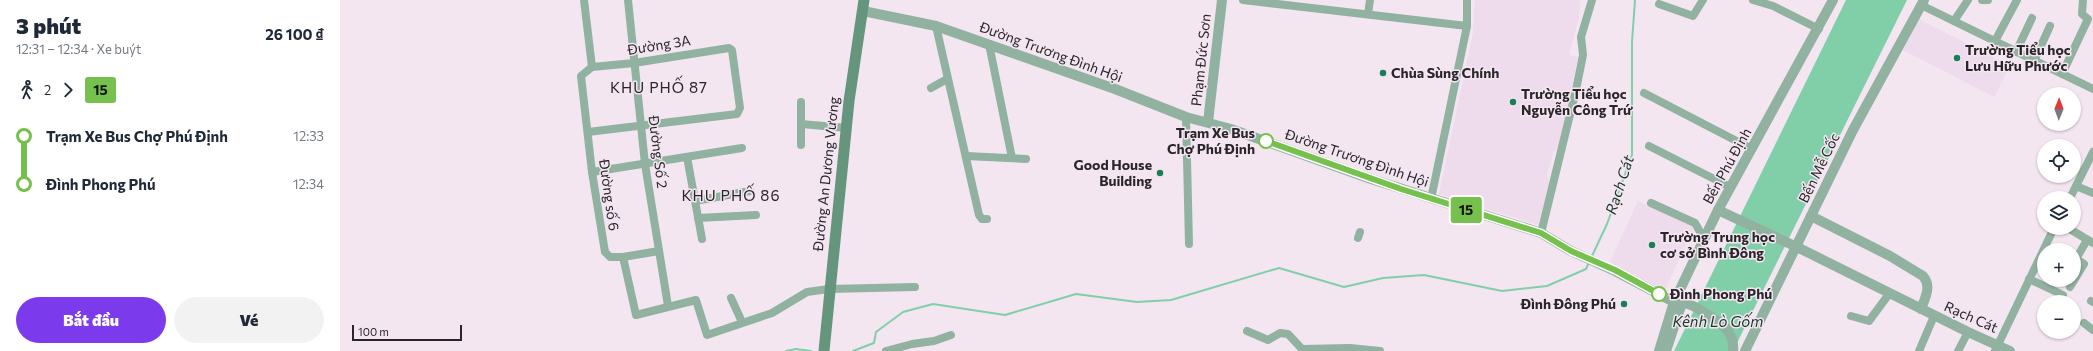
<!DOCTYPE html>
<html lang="vi">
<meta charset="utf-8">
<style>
:root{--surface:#fff;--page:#f2f2f3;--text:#1f2937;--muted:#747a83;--accent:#7c3aed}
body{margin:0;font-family:Commissioner,sans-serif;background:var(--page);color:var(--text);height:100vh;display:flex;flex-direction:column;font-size:15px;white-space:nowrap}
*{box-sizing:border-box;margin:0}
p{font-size:13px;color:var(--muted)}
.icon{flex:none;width:22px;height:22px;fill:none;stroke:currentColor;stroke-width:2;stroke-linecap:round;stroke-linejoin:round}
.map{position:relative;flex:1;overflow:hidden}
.details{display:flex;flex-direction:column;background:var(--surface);width:340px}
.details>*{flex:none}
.badge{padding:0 8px;border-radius:3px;font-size:14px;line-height:26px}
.needle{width:26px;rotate:1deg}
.controls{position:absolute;left:1697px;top:87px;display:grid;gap:8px}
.controls a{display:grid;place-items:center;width:44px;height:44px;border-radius:50%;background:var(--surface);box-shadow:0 1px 3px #0004;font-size:20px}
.scale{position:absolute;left:12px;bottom:10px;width:110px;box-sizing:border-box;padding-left:4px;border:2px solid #292529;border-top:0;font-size:11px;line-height:14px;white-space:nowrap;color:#292529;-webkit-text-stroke:3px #f3e6f1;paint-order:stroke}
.map>.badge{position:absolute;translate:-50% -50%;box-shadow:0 0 0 2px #fff}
.legs{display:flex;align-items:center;gap:6px;height:44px;padding:0 16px;font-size:13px}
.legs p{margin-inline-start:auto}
.overview{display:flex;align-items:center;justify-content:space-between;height:68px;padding:0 16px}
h1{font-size:22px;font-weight:800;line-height:30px}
.cta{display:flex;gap:8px;margin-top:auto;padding:8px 16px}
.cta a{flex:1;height:46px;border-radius:24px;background:var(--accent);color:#fff;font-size:16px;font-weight:800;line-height:46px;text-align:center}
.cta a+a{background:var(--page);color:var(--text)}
ul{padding:0 16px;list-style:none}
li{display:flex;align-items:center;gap:14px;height:48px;font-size:15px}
li i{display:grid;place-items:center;width:6px;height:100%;margin:0 5px;background:currentColor}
li i::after{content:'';width:10px;height:10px;margin:-5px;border:3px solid;border-radius:50%;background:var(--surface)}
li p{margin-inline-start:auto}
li:first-child i{background:linear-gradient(#0000 50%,currentColor 0)}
li:last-child i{background:linear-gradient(currentColor 50%,#0000 0)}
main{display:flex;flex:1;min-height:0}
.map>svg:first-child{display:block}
.built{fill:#eedbec}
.water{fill:#81cfa9}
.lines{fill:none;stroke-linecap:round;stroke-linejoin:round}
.stream{stroke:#81cfa9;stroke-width:2}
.minor{stroke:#92b2a1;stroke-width:8}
.tertiary{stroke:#92b2a1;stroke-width:10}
.secondary{stroke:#65957d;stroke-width:11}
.tertiary-bridge{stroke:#92b2a1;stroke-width:10}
.line-1-casing{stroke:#fff;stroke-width:9}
.line-1{stroke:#76c04d;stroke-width:6}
.poi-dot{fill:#1a7f59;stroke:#f3e6f1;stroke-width:1.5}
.stop-1-dot{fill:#fff;stroke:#76c04d;stroke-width:2}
.labels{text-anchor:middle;stroke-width:3;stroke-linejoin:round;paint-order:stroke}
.street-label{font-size:14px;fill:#292529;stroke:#f3e6f1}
.poi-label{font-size:14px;font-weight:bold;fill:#292529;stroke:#f3e6f1;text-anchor:start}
.stop-label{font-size:14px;font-weight:bold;fill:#292529;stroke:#f3e6f1;text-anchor:end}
.neighbourhood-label{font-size:15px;letter-spacing:1px;fill:#292529;stroke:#f3e6f1}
.water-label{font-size:15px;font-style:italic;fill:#153828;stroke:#f3e6f1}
</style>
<main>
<section class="details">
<div class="overview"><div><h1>3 phút</h1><p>12:31 – 12:34 · Xe buýt</p></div><b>26 100 ₫</b></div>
<div class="legs"><svg class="icon" aria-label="walk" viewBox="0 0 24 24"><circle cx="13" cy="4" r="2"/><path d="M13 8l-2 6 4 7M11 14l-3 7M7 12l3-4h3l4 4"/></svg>2<svg class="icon" aria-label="forward" viewBox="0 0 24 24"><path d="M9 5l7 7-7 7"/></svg><b class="badge" style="background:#76c04d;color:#111">15</b></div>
<ul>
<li><i style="color:#76c04d"></i><b>Trạm Xe Bus Chợ Phú Định</b><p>12:33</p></li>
<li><i style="color:#76c04d"></i><b>Đình Phong Phú</b><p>12:34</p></li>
</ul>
<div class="cta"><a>Bắt đầu</a><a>Vé</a></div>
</section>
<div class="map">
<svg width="1753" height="351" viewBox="0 0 1753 351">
<rect width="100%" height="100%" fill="#f3e6f1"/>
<g class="built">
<polygon points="1135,0 1240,0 1239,17 1229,55 1238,57 1219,147 1213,153 1207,175 1210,182 1198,225 1099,194 1133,33"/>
<polygon points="1579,19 1670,66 1654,97 1563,50"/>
<polygon points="1298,201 1354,227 1325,290 1269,264"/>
</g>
<polygon class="water" points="1506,0 1567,0 1393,351 1334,351"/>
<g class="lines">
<g class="stream">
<polyline points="1252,256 1267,224 1292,155 1292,42 1295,0"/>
<polyline points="446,351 456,349 471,351"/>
<polyline points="513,351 534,343 536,332 563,312 593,304 665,315 736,294 797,302 831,300 939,268 1004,287 1043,278 1084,275 1162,291 1207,286 1246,269 1249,262"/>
</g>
<g class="minor">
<polyline points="244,0 252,67"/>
<polyline points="288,0 305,164 328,306"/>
<polyline points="903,0 1127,26"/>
<polyline points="1413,0 1433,6 1479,29"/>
<polyline points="1642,0 1648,0"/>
<polyline points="1319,4 1353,16 1363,0"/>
<polyline points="1581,5 1753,89"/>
<polyline points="1028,14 1030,0"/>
<polyline points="1614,21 1628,0"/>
<polyline points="596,26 639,215 642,219 647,219"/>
<polyline points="1655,41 1677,0"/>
<polyline points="649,44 672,158"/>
<polyline points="1676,52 1692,18"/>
<polyline points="1694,61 1710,26"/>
<polyline points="252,67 241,76 252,172 265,252 270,257 283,257 296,315 356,300 367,335 432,313 467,292 489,289 575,287"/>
<polyline points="1722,74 1748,19 1742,14 1743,0"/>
<polyline points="591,88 607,79"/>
<polyline points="1304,93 1412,149"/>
<polyline points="461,102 461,145"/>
<polyline points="846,117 849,244"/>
<polyline points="461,124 507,128"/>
<polyline points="248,132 397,114 400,108 392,50 389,48 294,63 252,67"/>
<polyline points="1309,146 1390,187"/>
<polyline points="626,156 686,159"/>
<polyline points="347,157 362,239"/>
<polyline points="252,172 402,148"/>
<polyline points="1736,186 1753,193"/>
<polyline points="1730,198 1753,152"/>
<polyline points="1091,199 1127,26 1127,0"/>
<polyline points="355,201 410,191"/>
<polyline points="1311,203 1355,223 1364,239"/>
<polyline points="358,218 416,215"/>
<polyline points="1728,228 1753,243"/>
<polyline points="1201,233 1236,90 1243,55 1241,37 1252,0"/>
<polyline points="1018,238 1020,232"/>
<polyline points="283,257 319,251"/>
<polyline points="1689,279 1723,295"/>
<polyline points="1730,287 1744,264 1736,259 1747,240"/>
<polyline points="391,298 402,322"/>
<polyline points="1751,301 1753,302"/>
<polyline points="1511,316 1529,321 1549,294"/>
<polyline points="1744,323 1753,330"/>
<polyline points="907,331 928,340 940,333 948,334 962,349 1010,348 1040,351"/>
<polyline points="546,351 572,344 594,341 611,335"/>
<polyline points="1579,351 1594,316"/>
<polyline points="1618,351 1628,332"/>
<polyline points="1655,351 1714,228"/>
</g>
<g class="tertiary">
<polyline points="523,11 596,26 775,89 846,117 891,129 1031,179 1201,233 1231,251 1275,271 1334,302"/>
<polyline points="868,122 882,0"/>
<path d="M1471 216 1550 256 1583 276C1592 286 1585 298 1581 309"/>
<polyline points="1461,249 1628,332 1670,351"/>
<polyline points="1319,351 1334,302 1378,210 1493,0"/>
<path d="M1326 351 1341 306 1345 303C1353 304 1382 323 1387 330 1392 336 1394 343 1393 351"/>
<polyline points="1405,351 1513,130 1584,0"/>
</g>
<polyline class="secondary" points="484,351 509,101 524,0"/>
<polyline class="tertiary-bridge" points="1378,210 1461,249"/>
</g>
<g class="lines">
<defs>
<polyline id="line-1" points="926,141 1061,189 1201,233 1231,251 1275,270 1319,294"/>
</defs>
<use href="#line-1" class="line-1-casing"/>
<use href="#line-1" class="line-1"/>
</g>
<g class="poi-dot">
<circle cx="1617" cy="58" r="4"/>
<circle cx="1043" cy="73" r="4"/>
<circle cx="1173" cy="102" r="4"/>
<circle cx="820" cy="173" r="4"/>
<circle cx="1312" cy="245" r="4"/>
<circle cx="1284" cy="304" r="4"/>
</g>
<g class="stop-1-dot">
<circle cx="926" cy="141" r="7"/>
<circle cx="1319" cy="294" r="7"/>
</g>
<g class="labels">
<g class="street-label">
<text transform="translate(319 45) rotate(-9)" y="5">Đường 3A</text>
<text transform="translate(711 52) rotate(20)" y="5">Đường Trương Đình Hội</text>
<text transform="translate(861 60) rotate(-84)" y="5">Phạm Đức Sơn</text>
<text transform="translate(318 152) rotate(83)" y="5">Đường Số 2</text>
<text transform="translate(1017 158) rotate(19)" y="5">Đường Trương Đình Hội</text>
<text transform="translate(1387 166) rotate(-61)" y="5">Bến Phú Định</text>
<text transform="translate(1479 168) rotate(-64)" y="5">Bến Mễ Cốc</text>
<text transform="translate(486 174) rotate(-84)" y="5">Đường An Dương Vương</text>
<text transform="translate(269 195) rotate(82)" y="5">Đường số 6</text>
<text transform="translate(1631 317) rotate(24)" y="5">Rạch Cát</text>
</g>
<g class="poi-label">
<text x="1625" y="55">Trường Tiểu học<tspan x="1625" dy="16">Lưu Hữu Phước</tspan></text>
<text x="1051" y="78">Chùa Sùng Chính</text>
<text x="1181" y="99">Trường Tiểu học<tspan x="1181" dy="16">Nguyễn Công Trứ</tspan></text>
<text x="812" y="170" text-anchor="end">Good House<tspan x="812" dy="16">Building</tspan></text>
<text x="1320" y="242">Trường Trung học<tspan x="1320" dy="16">cơ sở Bình Đông</tspan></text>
<text x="1276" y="309" text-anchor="end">Đình Đông Phú</text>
</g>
<g class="stop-label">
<text x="915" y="138">Trạm Xe Bus<tspan x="915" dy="16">Chợ Phú Định</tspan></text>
<text x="1330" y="299" text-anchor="start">Đình Phong Phú</text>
</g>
<g class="neighbourhood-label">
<text x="319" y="93">KHU PHỐ 87</text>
<text x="391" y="201">KHU PHỐ 86</text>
</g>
<g class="water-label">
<text transform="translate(1280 185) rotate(-72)" y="5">Rạch Cát</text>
<text x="1378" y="327">Kênh Lò Gốm</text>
</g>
</g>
</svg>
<div class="controls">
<a><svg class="needle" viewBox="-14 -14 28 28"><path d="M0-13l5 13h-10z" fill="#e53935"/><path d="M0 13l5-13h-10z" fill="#747a83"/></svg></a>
<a><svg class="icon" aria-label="locate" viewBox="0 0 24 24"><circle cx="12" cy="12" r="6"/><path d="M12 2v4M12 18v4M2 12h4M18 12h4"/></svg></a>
<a><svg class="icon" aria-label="layers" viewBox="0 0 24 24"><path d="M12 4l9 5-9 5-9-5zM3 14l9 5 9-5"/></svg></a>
<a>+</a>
<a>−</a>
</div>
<div class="scale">100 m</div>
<b class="badge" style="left:1126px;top:210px;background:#76c04d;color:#111">15</b>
</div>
</main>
